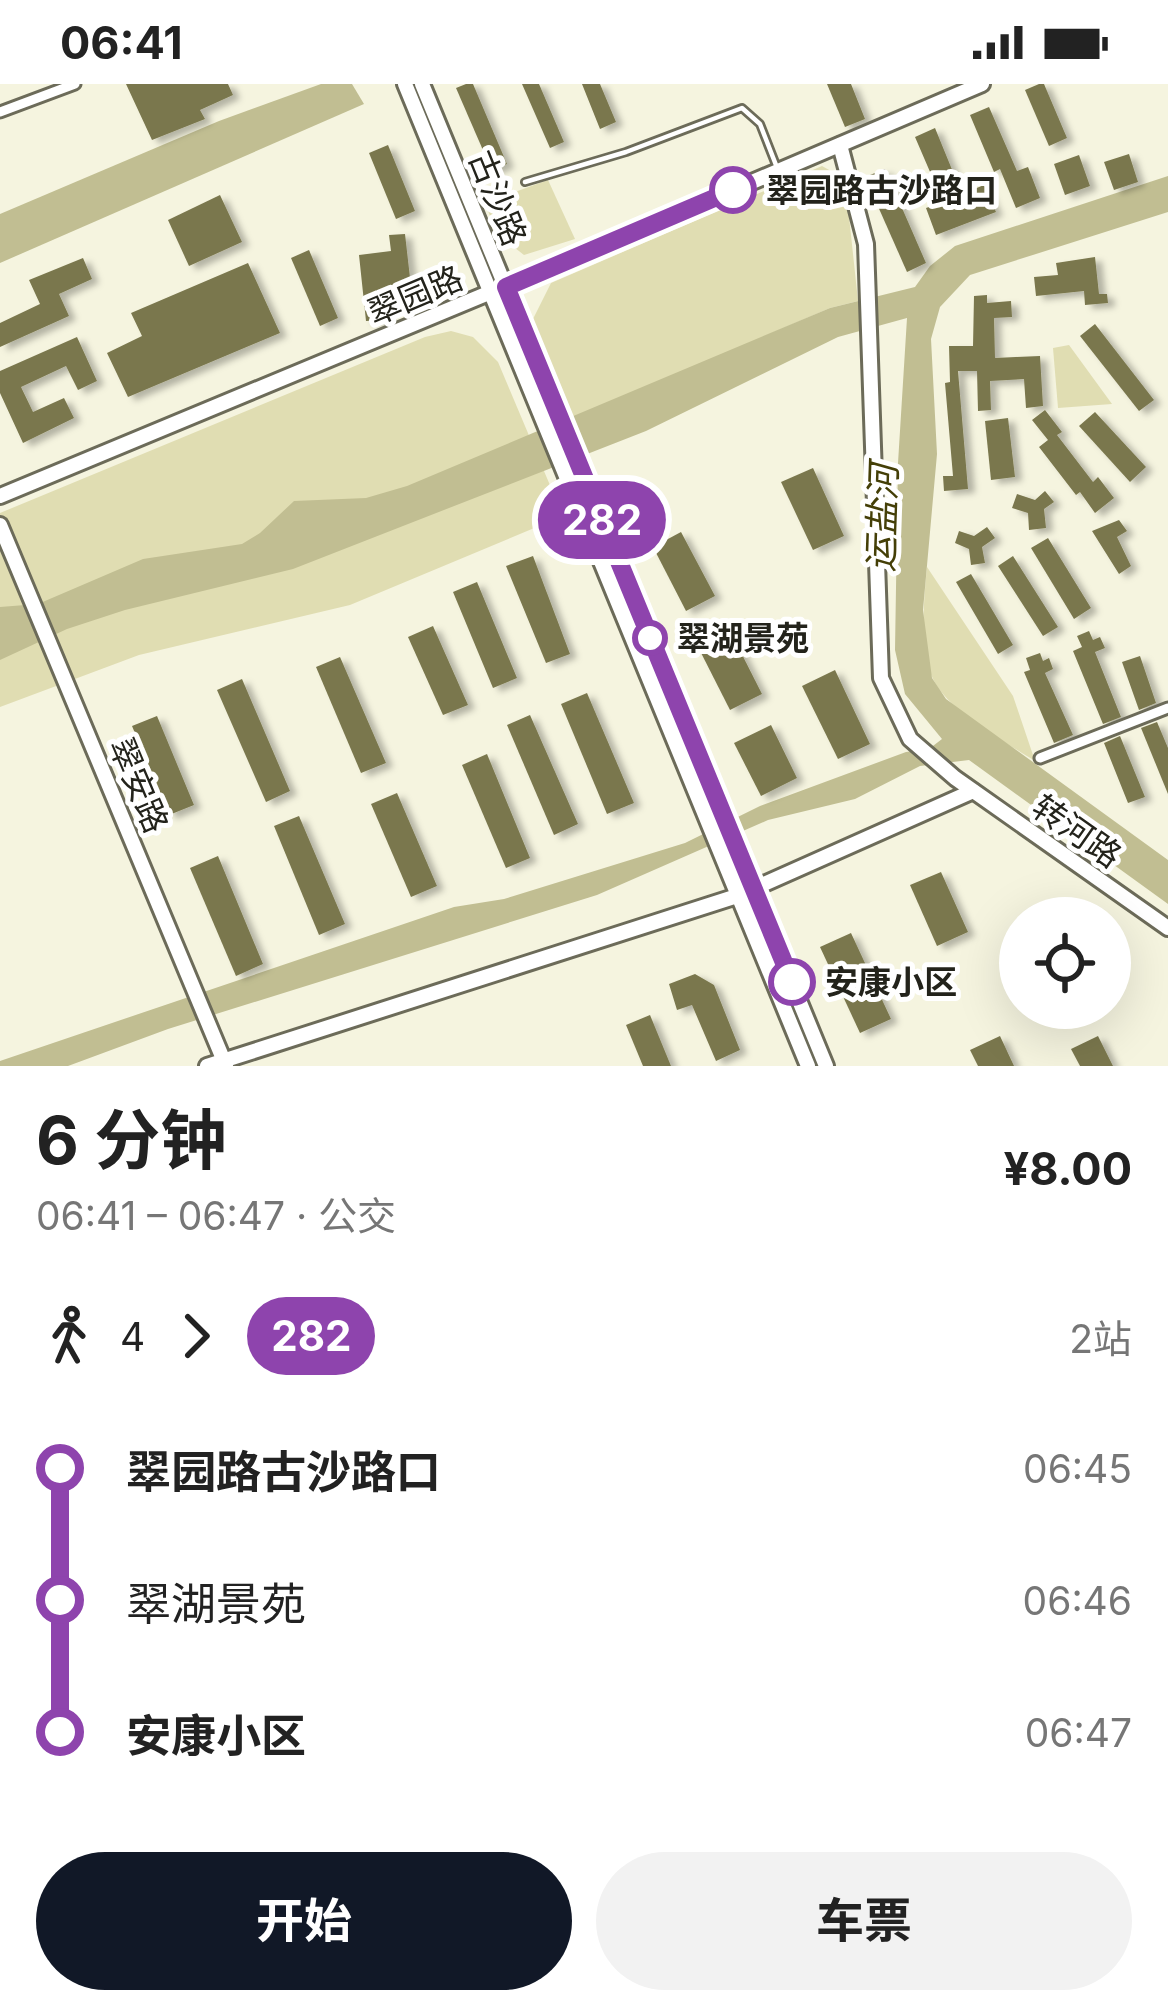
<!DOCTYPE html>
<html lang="zh">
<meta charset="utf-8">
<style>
:root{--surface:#fff;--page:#f2f2f2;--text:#222;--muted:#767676;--accent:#111827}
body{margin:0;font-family:Inter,"Noto Sans SC",sans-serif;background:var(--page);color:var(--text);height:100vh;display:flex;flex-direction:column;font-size:45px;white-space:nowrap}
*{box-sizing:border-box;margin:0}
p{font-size:39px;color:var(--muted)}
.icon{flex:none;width:66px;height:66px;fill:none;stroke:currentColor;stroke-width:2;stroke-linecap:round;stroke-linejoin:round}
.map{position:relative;height:982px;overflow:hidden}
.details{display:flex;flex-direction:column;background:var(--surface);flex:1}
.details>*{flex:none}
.badge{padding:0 24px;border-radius:39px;font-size:42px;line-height:78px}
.fabs{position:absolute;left:999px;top:813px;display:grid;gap:24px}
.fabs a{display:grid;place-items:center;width:132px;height:132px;border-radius:50%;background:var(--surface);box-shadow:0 12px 48px #0002;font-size:60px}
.map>.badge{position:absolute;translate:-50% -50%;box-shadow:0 0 0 6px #fff}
.legs{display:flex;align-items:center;gap:18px;height:132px;padding:0 36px;font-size:39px}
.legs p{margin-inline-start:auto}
.head{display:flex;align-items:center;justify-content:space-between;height:204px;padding:0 36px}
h1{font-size:66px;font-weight:700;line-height:90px}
.cta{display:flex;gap:24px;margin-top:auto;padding:24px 36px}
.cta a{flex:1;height:138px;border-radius:72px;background:var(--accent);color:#fff;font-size:48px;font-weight:700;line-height:138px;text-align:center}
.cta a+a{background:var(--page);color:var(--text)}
ul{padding:0 36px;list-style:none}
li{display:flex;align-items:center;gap:42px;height:132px;font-size:45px}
li i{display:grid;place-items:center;width:18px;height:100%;margin:0 15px;background:currentColor}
li i::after{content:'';width:30px;height:30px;margin:-15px;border:9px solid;border-radius:50%;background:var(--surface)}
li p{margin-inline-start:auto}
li:first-child i{background:linear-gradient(#0000 50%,currentColor 0)}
li:last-child i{background:linear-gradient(currentColor 50%,#0000 0)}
.status{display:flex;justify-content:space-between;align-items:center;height:84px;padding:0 60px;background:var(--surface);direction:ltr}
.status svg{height:33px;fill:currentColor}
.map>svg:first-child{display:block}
.green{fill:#e0ddb2}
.water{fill:#c1be92}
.building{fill:#7a774d;filter:url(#shadow)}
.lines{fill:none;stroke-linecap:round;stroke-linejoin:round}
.lane-casing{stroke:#6c6b59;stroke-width:10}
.street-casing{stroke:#6c6b59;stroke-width:15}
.secondary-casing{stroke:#6c6b59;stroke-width:20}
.lane{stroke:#fff;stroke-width:4.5}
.street{stroke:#fff;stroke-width:9}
.secondary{stroke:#fff;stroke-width:14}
.line-1-casing{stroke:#fff;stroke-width:27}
.line-1{stroke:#8e44ad;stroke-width:18}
.stop-1-dot{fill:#fff;stroke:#8e44ad;stroke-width:6}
.labels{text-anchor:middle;stroke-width:10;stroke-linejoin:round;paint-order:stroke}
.stop-label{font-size:33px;font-weight:bold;fill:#23231b;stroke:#fff;text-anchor:start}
.street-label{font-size:33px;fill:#23231b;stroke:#fff}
.water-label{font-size:36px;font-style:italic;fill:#443f07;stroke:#fff}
</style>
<div class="status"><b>06:41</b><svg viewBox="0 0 49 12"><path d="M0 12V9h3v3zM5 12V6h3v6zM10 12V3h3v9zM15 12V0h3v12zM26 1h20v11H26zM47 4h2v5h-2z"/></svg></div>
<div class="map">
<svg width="1168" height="982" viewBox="0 0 1168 982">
<defs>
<filter id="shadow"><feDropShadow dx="7" dy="4" stdDeviation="3" flood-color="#0004"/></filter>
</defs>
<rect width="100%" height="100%" fill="#f5f4df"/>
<g class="green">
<polygon points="822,82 840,92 848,123 858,217 830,224 573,335 532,237 551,199"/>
<polygon points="548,96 575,155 524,171 497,150 485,119"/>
<polygon points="451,247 473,253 498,278 563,432 350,521 139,571 0,623 0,429 425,253"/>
<polygon points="1069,261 1112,320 1058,324 1053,264"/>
<path d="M927 483 1013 612 1035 677C1005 658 948 627 933 595 919 566 924 514 927 483Z"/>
</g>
<g class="water">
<polygon points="321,0 352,0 364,20 0,179 0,130 219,37"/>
<polygon points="1168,92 1168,128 970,191 940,223 931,255 937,370 923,526 932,594 946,615 1168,776 1168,820 969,676 920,682 855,715 768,736 597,811 168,945 68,982 0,982 0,977 454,823 504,815 685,759 760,722 906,668 929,665 942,655 905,610 895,566 898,379 907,234 838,253 646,347 293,485 125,526 67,545 0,576 0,523 38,520 143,475 242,460 260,449 294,417 366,414 407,402 830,224 915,203 930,182 955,162"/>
</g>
<g class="building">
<polygon points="126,0 228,0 233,11 200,26 205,35 152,56"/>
<polygon points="466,0 473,0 507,80 492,87 456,4"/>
<polygon points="522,0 539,0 564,58 550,64"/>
<polygon points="582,0 600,0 616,38 600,45"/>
<polygon points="827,0 851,0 865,35 845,43"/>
<polygon points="1039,0 1044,0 1067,54 1049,62 1025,6"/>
<polygon points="989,23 1017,87 1028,83 1040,114 1016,124 1000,85 994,88 970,31"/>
<polygon points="935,44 962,110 984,101 996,128 936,151 926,124 943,118 915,53"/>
<polygon points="388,61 415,127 396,135 369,69"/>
<polygon points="1129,70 1138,98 1114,106 1104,78"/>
<polygon points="1079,71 1090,102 1065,111 1054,80"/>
<polygon points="885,85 926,179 907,188 865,93"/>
<polygon points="220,111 242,158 189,182 168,136"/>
<polygon points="405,150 413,220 385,221 386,236 366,237 359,171 391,167 389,151"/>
<polygon points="309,166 338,234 320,242 291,174"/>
<polygon points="1095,173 1099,210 1107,210 1108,219 1085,221 1084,207 1036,212 1034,193 1058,191 1056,179"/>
<polygon points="83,174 92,195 59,210 69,232 0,263 0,239 40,220 29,196"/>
<polygon points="248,179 280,249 128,313 107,269 142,252 131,229"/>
<polygon points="987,211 987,219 1011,217 1012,233 994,234 995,274 1040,272 1043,322 1026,324 1024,295 990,297 991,326 978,327 977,287 958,287 968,405 944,407 943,392 953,392 945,299 950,298 949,262 973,262 974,212"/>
<polygon points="1095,240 1154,316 1139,327 1080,252"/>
<polygon points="77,253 97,297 78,306 66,282 21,303 33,328 64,314 74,334 23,359 0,309 0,287"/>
<polygon points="1045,326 1062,348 1057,351 1093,398 1098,393 1114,414 1095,429 1080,408 1076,411 1039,363 1048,356 1032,336"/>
<polygon points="1095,328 1146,383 1130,398 1079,342"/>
<polygon points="1008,334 1015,393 991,396 985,337"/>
<polygon points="813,384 844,452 813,466 781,398"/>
<polygon points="1045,407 1054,418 1044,425 1046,444 1029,446 1028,429 1012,424 1017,410 1035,416"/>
<polygon points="1119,436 1127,447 1117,453 1131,482 1119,490 1092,447"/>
<polygon points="987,443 995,454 982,463 985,479 971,481 969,465 955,459 959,447 974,452"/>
<polygon points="681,448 715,512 686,527 653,463"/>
<polygon points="1048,454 1091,524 1074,535 1031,464"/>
<polygon points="533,472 570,570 546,579 506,482"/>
<polygon points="1013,472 1058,543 1043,552 998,482"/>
<polygon points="971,490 1013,561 998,570 956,498"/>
<polygon points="477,498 517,594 493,604 453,508"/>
<polygon points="726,539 762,610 730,626 694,555"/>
<polygon points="433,542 468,621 443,631 408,553"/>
<polygon points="1089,547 1093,556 1100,553 1105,564 1095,568 1121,633 1103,640 1073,567 1082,563 1077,552"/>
<polygon points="1040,569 1043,577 1049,574 1053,585 1045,589 1073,651 1054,659 1024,588 1030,586 1026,574"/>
<polygon points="1140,572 1156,619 1139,626 1122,578"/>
<polygon points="340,573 386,679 361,689 316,583"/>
<polygon points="835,586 870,660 838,675 802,602"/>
<polygon points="242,595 290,707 266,718 217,606"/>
<polygon points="587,609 634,719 607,730 561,620"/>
<polygon points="530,631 578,740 554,751 507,641"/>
<polygon points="157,632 194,721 169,731 132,642"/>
<polygon points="1157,638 1168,664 1168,710 1141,644"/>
<polygon points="771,641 797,694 761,712 734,659"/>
<polygon points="1120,652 1145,713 1128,719 1104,659"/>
<polygon points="487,670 530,774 506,784 462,681"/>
<polygon points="397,709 437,802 411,813 371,720"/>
<polygon points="299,732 345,840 319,851 274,742"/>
<polygon points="218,772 263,880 236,892 190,784"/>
<polygon points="941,788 968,848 937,862 910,801"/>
<polygon points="851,849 891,935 860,949 820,863"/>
<polygon points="695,890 714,901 740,966 716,977 692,921 677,926 669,900"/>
<polygon points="650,931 671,982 643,982 626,941"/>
<polygon points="1000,952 1014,982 978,982 970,966"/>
<polygon points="1098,952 1113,982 1080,982 1071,965"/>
</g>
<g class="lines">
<defs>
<polyline id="lane" points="525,98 626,68 742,24 760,40 776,81"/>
<g id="street">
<polyline points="0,28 75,0"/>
<polyline points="1040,674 1168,624"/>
</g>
<g id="secondary">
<polyline points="405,0 808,982"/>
<polyline points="422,0 826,982"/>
<polyline points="840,61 866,160 881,594 910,655 955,694 1168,844"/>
<polyline points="506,203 982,0"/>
<polyline points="0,412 491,208"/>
<polyline points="0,441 226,982"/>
<polyline points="207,982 737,812 973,707"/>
</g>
</defs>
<use href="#lane" class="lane-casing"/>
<use href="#street" class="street-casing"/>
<use href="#secondary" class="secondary-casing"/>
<use href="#lane" class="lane"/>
<use href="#street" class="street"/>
<use href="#secondary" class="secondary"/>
</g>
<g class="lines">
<defs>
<polyline id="line-1" points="733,106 506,203 792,898"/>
</defs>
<use href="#line-1" class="line-1-casing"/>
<use href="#line-1" class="line-1"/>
</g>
<g class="stop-1-dot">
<circle cx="733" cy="106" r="21"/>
<circle cx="650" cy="554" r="15"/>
<circle cx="792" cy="898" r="21"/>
</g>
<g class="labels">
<g class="stop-label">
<text x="766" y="118">翠园路古沙路口</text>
<text x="677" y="566">翠湖景苑</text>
<text x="825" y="910">安康小区</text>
</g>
<g class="street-label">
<text transform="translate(498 114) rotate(68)" y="12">古沙路</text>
<text transform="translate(415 211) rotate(-23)" y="12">翠园路</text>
<text transform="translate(139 701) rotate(67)" y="12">翠安路</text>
<text transform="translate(1077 747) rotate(35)" y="12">转河路</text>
</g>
<g class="water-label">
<text transform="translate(882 434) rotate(-88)" y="13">运盐河</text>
</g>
</g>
</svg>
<div class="fabs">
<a><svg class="icon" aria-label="locate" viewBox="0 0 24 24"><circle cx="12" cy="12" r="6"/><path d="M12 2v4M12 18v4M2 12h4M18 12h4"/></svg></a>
</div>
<b class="badge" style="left:602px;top:436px;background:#8e44ad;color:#fff">282</b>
</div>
<section class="details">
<div class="head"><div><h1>6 分钟</h1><p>06:41 – 06:47 · 公交</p></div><b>¥8.00</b></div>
<div class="legs"><svg class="icon" aria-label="walk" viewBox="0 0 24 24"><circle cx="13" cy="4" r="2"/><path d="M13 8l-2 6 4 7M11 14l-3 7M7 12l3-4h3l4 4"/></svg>4<svg class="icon" aria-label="forward" viewBox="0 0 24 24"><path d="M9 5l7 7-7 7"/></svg><b class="badge" style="background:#8e44ad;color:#fff">282</b><p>2站</p></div>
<ul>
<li><i style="color:#8e44ad"></i><b>翠园路古沙路口</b><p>06:45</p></li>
<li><i style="color:#8e44ad"></i><span>翠湖景苑</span><p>06:46</p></li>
<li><i style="color:#8e44ad"></i><b>安康小区</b><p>06:47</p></li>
</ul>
<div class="cta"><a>开始</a><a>车票</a></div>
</section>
